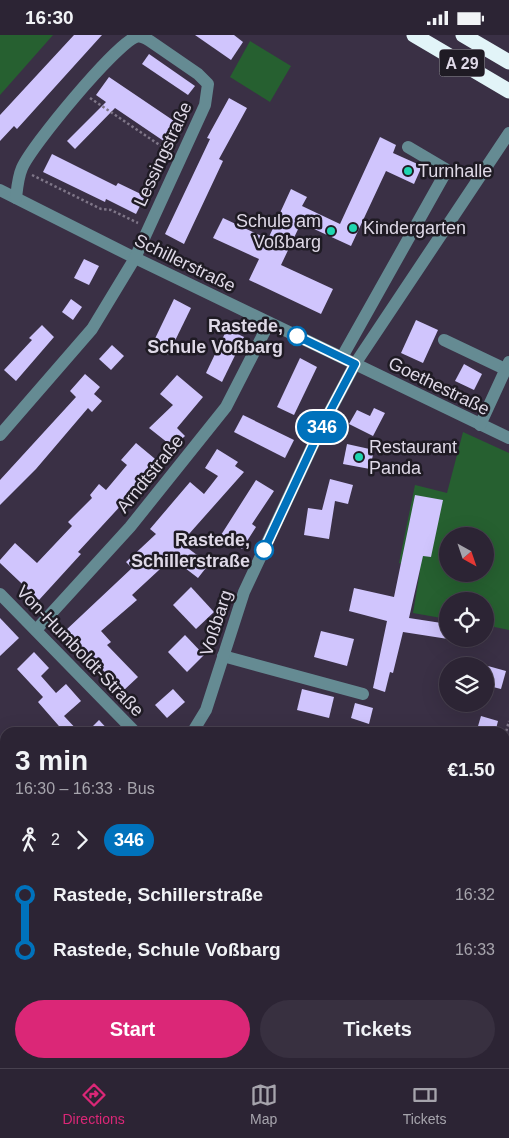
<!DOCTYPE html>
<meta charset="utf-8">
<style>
:root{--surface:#2c2434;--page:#383040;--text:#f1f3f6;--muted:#a6a4ac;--line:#48414f;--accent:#db2777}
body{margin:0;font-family:Arial,sans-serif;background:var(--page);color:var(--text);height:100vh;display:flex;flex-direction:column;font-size:19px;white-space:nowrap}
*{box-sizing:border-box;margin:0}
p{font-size:16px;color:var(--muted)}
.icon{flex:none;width:28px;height:28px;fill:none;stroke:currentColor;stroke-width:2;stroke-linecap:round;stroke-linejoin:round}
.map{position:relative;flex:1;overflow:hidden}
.sheet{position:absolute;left:0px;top:692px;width:510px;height:341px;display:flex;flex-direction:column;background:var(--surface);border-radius:15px 15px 0 0;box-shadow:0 5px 20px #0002,0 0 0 1px var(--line)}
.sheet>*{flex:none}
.badge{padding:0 10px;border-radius:16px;font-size:18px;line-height:32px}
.needle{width:32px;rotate:140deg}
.controls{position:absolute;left:439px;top:492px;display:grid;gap:10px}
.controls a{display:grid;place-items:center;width:55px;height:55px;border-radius:50%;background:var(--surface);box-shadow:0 5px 20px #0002,0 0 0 1px var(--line);font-size:25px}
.map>.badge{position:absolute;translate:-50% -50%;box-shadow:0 0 0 2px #fff}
.legs{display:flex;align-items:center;gap:8px;height:55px;padding:0 15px;font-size:16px}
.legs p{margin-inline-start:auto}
.headline{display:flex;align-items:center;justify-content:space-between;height:85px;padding:0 15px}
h1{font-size:28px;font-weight:700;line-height:38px}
.action{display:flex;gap:10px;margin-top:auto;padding:10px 15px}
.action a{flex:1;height:58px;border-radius:30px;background:var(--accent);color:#fff;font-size:20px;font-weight:700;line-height:58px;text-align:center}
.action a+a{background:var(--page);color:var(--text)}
ul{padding:0 15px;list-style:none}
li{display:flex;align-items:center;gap:18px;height:55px;font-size:19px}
li i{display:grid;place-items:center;width:8px;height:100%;margin:0 6px;background:currentColor}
li i::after{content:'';width:12px;height:12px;margin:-6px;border:4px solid;border-radius:50%;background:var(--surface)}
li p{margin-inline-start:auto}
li:first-child i{background:linear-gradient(#0000 50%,currentColor 0)}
li:last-child i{background:linear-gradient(currentColor 50%,#0000 0)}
.status{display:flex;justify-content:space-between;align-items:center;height:35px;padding:0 25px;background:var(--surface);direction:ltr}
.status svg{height:14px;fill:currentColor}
.tabs{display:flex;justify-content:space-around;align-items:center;height:70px;border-top:1px solid var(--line);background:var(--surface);font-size:14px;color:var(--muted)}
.tabs a{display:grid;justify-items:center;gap:2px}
.tabs .current{color:var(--accent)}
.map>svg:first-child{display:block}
.green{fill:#266030;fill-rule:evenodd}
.building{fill:#d0c5fd}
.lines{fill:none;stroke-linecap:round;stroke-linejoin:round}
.path{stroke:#7f7688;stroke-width:2.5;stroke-dasharray:2.5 2.5;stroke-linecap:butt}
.minor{stroke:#658b93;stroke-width:12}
.highway{stroke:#e2f4f8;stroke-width:15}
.line-1-casing{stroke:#fff;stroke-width:11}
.line-1{stroke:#0072bc;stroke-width:8}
.poi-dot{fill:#1fd5b0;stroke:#1f1b24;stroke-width:2}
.stop-1-dot{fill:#fff;stroke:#0072bc;stroke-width:2.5}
.labels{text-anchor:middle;stroke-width:5;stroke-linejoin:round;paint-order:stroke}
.shield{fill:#1f1b24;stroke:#a5a0ac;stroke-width:1}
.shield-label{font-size:16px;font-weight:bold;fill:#dfd9e7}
.street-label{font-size:18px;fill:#dfd9e7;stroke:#1f1b24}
.poi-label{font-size:18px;fill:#dfd9e7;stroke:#1f1b24;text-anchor:start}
.stop-label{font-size:18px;font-weight:bold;fill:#dfd9e7;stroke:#1f1b24;text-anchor:end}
</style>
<div class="status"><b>16:30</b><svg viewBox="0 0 49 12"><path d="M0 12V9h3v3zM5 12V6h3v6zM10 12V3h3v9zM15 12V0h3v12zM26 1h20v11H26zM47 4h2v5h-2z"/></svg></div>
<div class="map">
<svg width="509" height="1033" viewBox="0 0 509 1033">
<rect width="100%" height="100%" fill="#3a3045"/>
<g class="green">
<polygon points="0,0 53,0 0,60"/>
<polygon points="250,6 291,31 270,67 230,42"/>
<path d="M463 397 509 418V595L485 590V566H448L447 584 413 578 420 536 399 528 415 450 447 458ZM448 501H485V539H448Z"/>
<polygon points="5,910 5,980 0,978 0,917"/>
</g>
<g class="building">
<polygon points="74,0 102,0 17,94 14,91 0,106 0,80"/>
<polygon points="195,0 234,0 243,7 231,25"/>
<polygon points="149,19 195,51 188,60 142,29"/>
<polygon points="109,42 183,92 171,111 115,73 75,114 67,106 106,67 96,60"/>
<polygon points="229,63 247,73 219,124 223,126 184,209 165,199 210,104 207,103"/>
<polygon points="380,102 396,110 393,118 422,131 414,149 386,136 351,211 301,188 281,230 333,254 321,279 249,245 259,224 213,203 223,183 268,204 291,154 307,162 302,171 340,189"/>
<polygon points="52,119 116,151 118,148 145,161 136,179 106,164 105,167 43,137"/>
<polygon points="84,224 99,231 89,250 74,243"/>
<polygon points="71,264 82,272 73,285 62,277"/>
<polygon points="174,264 191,273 168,320 151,312"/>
<polygon points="416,285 438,295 423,328 401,318"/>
<polygon points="42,290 54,302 16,346 4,335 32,305 29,303"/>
<polygon points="227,294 244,302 222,347 206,338"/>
<polygon points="112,310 124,321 111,335 99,324"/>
<polygon points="300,323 317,332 294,380 277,372"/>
<polygon points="464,329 482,339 474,355 455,346"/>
<polygon points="85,339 100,352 94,359 102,366 92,377 88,373 36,434 0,470 0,445 76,362 70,356"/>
<polygon points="177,340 203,362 177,393 185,401 173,412 149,393 173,370 160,359"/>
<polygon points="374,373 385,378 373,401 349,389 357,375 370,381"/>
<polygon points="243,380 294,405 285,423 234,397"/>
<polygon points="136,408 160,428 78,517 81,519 39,565 0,528 0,525 15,508 37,528 72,491 68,487 92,463 90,460 99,449 106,455 127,430 121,425"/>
<polygon points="347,409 374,415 370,434 343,429"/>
<polygon points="217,414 238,427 235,431 244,437 181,508 209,529 198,543 172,523 132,560 137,565 101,596 111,607 107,610 138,642 123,656 65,596 132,533 126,527 156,499 150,494 190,447 204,459 218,441 205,433"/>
<polygon points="330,444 353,450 348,469 335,466 329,504 304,500 308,473 322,475"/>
<polygon points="256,445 274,456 252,489 256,492 242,514 221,500"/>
<polygon points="415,460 443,465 431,522 423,521 409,583 448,589 448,604 403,597 393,638 390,637 385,657 373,653 387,586 349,576 354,553 394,562"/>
<polygon points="191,552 214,577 196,594 173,570"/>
<polygon points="0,583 19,603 0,621"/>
<polygon points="321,596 354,604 347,631 314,622"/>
<polygon points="185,600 204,620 187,637 168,617"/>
<polygon points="34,617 49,633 41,641 56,658 66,649 81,666 64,681 80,698 65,698 38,667 43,662 17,634"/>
<polygon points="488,631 506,636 501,654 485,650"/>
<polygon points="173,654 185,667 167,683 155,670"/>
<polygon points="302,654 334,662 329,683 297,675"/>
<polygon points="355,668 373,673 369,689 351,683"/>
<polygon points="481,681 498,686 495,698 476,698"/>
<polygon points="99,685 111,698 86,698"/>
</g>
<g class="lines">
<g class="path">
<polyline points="90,63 170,117"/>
<polyline points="32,140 101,174 111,175 138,188"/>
<polyline points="505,701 509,686"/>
<polyline points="421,1033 422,1029"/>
</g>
<g class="minor">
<polyline points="0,155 135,223 509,403"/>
<polyline points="444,305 505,334"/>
<polyline points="342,322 447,135 408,112"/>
<polyline points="480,390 509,327"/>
<path d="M0 400 92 294 135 223 205 70 208 49 198 39 150 6C145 3 141 0 136 2 115 10 32 110 22 133 18 142 17 154 16 163"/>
<polyline points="0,559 136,698"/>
<polyline points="36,595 130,492 226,372 269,288"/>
<polyline points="223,621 363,659"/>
<polyline points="192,698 206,675 244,557 320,395 355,329 509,98"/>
<polyline points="0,783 0,786"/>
<polyline points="505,809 509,810"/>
<polyline points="505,962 509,963"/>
<polyline points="0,1008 5,1001"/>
<polyline points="45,1029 52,1033"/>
</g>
<g class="highway">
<polyline points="414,0 509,56"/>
<polyline points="463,0 509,27"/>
</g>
</g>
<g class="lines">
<defs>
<polyline id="line-1" points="264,515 320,395 355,329 297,301"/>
</defs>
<use href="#line-1" class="line-1-casing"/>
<use href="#line-1" class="line-1"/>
</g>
<g class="poi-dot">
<circle cx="408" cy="136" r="5"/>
<circle cx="353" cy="193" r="5"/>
<circle cx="331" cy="196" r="5"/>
<circle cx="359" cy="422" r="5"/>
</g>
<g class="stop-1-dot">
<circle cx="297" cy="301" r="9"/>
<circle cx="264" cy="515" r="9"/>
</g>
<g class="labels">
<rect class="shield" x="439.5" y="14.5" width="45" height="27" rx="4"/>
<g class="shield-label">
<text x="462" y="34">A 29</text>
</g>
<g class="street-label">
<text transform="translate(163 119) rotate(-65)" y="6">Lessingstraße</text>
<text transform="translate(185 228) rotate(26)" y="6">Schillerstraße</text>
<text transform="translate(439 351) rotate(26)" y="6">Goethestraße</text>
<text transform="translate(150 439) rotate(-51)" y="6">Arndtstraße</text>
<text transform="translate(216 588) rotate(-72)" y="6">Voßbarg</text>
<text transform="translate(80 616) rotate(46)" y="6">Von-Humboldt-Straße</text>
</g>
<g class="poi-label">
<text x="418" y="142">Turnhalle</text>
<text x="321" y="192" text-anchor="end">Schule am<tspan x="321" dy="21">Voßbarg</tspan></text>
<text x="363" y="199">Kindergarten</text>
<text x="369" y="418">Restaurant<tspan x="369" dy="21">Panda</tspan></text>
</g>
<g class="stop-label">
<text x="283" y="297">Rastede,<tspan x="283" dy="21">Schule Voßbarg</tspan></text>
<text x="250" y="511">Rastede,<tspan x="250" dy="21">Schillerstraße</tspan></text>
</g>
</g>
</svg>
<div class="controls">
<a><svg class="needle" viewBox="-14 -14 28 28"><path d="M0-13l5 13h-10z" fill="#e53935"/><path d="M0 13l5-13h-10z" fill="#a6a4ac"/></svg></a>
<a><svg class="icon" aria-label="locate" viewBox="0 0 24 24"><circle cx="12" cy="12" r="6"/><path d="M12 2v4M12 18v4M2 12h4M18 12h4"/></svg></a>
<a><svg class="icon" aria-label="layers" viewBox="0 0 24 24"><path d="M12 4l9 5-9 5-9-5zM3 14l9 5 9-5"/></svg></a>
</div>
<b class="badge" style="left:322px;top:392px;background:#0072bc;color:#fff">346</b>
<section class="sheet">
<div class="headline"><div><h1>3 min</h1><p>16:30 – 16:33 · Bus</p></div><b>€1.50</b></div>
<div class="legs"><svg class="icon" aria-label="walk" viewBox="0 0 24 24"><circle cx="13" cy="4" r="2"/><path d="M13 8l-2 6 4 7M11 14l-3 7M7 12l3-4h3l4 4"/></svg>2<svg class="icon" aria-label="forward" viewBox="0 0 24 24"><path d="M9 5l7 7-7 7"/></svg><b class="badge" style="background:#0072bc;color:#fff">346</b></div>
<ul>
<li><i style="color:#0072bc"></i><b>Rastede, Schillerstraße</b><p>16:32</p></li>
<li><i style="color:#0072bc"></i><b>Rastede, Schule Voßbarg</b><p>16:33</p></li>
</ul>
<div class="action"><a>Start</a><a>Tickets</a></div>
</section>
</div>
<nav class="tabs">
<a class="current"><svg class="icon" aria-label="directions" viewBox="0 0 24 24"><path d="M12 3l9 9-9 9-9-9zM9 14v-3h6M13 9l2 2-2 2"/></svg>Directions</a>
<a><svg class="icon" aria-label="map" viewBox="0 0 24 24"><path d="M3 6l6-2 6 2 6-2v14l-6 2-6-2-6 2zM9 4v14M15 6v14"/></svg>Map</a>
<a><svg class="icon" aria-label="tickets" viewBox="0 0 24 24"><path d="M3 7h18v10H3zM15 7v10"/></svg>Tickets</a>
</nav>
